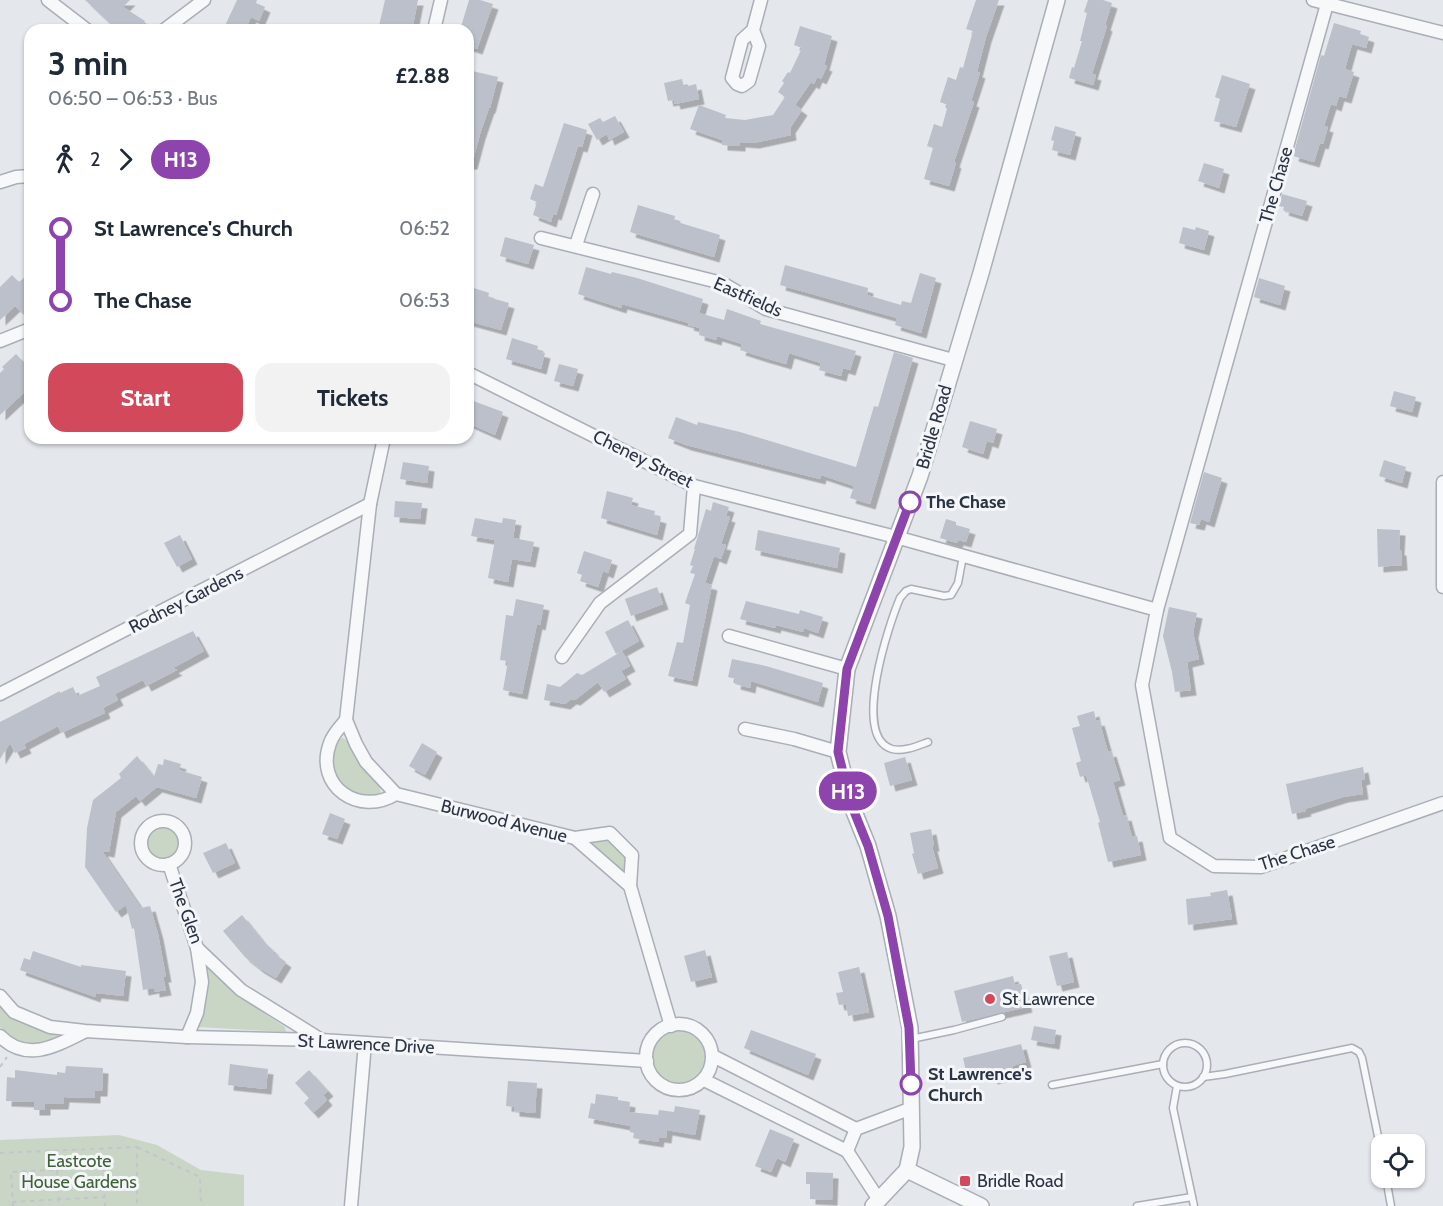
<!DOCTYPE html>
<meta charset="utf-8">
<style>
:root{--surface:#fff;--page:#f2f2f3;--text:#1f2937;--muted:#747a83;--accent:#d1495b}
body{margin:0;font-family:Cabin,sans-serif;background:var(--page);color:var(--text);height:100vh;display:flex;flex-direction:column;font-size:22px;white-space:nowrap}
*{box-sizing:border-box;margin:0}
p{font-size:20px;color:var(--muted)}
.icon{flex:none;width:33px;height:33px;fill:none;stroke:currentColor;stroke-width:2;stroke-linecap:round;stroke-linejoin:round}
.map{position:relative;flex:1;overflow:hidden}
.sheet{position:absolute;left:24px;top:24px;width:450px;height:420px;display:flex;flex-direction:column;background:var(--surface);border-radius:18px;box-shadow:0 2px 4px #0004}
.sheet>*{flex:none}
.badge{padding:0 12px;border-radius:20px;font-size:21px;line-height:39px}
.buttons{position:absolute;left:1371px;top:1134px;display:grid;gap:12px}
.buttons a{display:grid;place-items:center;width:54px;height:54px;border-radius:12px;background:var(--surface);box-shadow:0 2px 4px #0004;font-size:30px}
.map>.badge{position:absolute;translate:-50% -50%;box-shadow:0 0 0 3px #fff}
.legs{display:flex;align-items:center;gap:9px;height:66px;padding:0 24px;font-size:20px}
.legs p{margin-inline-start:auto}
.overview{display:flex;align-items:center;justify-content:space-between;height:102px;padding:0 24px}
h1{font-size:33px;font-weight:700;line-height:45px}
.primary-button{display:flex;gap:12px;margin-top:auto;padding:12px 24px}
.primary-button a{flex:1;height:69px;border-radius:18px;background:var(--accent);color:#fff;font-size:24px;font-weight:700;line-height:69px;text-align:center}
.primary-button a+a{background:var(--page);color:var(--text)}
ul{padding:0 24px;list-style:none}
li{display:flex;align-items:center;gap:21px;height:72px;font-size:22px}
li i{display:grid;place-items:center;width:9px;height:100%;margin:0 8px;background:currentColor}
li i::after{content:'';width:15px;height:15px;margin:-8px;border:4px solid;border-radius:50%;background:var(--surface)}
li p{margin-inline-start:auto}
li:first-child i{background:linear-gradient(#0000 50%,currentColor 0)}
li:last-child i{background:linear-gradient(currentColor 50%,#0000 0)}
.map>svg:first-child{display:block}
.green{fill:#c9d6c5}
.building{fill:#bbc0ca;filter:url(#shadow)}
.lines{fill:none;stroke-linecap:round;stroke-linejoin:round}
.service-casing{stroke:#a9aeb7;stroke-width:9}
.minor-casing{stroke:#a9aeb7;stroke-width:15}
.tertiary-casing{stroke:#a9aeb7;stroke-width:18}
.path{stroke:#c2c5cb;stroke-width:2;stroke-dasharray:4.5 4.5;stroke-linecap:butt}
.service{stroke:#f7f8fa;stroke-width:6}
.minor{stroke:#f7f8fa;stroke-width:12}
.tertiary{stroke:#f7f8fa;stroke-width:15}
.line-1-casing{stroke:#fff;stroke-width:14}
.line-1{stroke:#8e44ad;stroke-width:9}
.stop-1-dot{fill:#fff;stroke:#8e44ad;stroke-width:3}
.poi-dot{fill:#d1495b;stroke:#f4f6f9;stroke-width:2}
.labels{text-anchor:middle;stroke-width:6;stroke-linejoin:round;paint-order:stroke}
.street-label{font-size:18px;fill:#2b3445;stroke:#f4f6f9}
.stop-label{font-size:18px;font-weight:bold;fill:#2b3445;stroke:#f4f6f9;text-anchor:start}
.poi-label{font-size:18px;fill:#2b3445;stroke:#f4f6f9;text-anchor:start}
.park-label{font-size:18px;fill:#3f6138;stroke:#f4f6f9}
</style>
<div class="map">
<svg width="1443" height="1206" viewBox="0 0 1443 1206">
<defs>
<filter id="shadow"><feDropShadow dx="5.5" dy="5.5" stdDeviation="0" flood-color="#0004"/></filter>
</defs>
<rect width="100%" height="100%" fill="#e4e7ec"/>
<g class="green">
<path d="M343 738 347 741 358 759 379 785 381 793C367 803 340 792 335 777 330 765 331 748 339 739Z"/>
<circle cx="163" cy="843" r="16"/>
<polygon points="608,840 627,857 625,876 588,842"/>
<path d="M206 964 236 995 285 1027 286 1032 198 1027C207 1007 208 986 206 964Z"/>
<path d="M0 1005C17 1023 38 1029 61 1036 47 1045 35 1045 18 1044L0 1027Z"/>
<circle cx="679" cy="1057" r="27"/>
<polygon points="119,1135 157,1145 201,1170 244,1175 244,1206 0,1206 0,1140"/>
</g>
<g class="building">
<polygon points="85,0 130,0 123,7 145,21 140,30 117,30"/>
<polygon points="237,0 257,0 256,3 265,7 259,21 251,17 245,30 223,30"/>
<polygon points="385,0 418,0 412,30 378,30"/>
<polygon points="469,0 480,0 493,4 477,49 468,46 468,30 460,30"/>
<polygon points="976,0 999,0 986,37 977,72 980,73 971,101 974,102 954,162 956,163 949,186 924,179 933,148 927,146 934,124 942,127 948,105 940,102 948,77 956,80 960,67 963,68 973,31 966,29"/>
<polygon points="1088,0 1103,0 1112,3 1105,25 1107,26 1092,74 1096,75 1093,85 1069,78 1072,67 1074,68 1082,41 1080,41 1087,13 1084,12"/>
<polygon points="1334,23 1361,31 1360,34 1369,37 1366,48 1352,44 1345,69 1354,72 1346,98 1339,96 1336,106 1331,104 1324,126 1328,127 1323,144 1320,143 1314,162 1293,156 1321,55 1324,56"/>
<polygon points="800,26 832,36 824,65 827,66 821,79 817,77 814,84 811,82 795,105 802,110 790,128 791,135 754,143 740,142 740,146 722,145 722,140 690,129 699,105 726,115 725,118 745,120 773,115 785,97 778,92 784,83 782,81 788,72 790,73 802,48 794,45"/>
<polygon points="468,70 498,77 490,108 489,108 480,134 472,164 468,164"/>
<polygon points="1222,75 1250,84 1236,127 1214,121 1220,99 1215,97"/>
<polygon points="682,79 684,87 696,84 699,99 675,104 674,100 668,101 664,83"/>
<polygon points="615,116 624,132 609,140 607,134 597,140 588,124 600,118 603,122"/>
<polygon points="564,123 587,130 582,147 578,146 556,215 553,214 551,222 533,215 537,202 530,199 535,184 543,187"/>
<polygon points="1055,126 1076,132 1070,155 1052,150 1054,141 1051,140"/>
<polygon points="1204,163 1224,169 1219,188 1198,181"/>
<polygon points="1282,194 1307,201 1302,216 1283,210 1284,207 1279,206"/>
<polygon points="638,205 675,216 674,221 720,235 714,257 630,232"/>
<polygon points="1183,227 1195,230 1196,227 1209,231 1204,250 1179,243"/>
<polygon points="505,237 534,245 528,264 500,256"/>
<polygon points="785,265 868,288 867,295 901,305 902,301 911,303 920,273 936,278 921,333 895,325 897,318 780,285"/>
<polygon points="586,267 611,274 612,272 637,278 703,299 699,313 724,320 727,309 761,321 760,324 856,351 850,370 843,368 841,376 819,370 821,363 789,353 786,364 762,357 740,350 742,344 717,336 716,340 699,335 700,328 688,325 689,323 622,304 621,308 578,294"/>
<polygon points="30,273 30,306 23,313 15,306 0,320 0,287 12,275 19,282"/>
<polygon points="1259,278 1285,286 1280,305 1254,297"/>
<polygon points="468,286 489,293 488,297 509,303 501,330 468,321"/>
<polygon points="512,338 538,346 537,351 545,353 541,369 506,359"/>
<polygon points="894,352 913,358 870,504 850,498 854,486 821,475 820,479 686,445 668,438 676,417 697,425 698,422 740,432 856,467 874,406 878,407"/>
<polygon points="16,354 30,369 30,387 0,415 0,373 4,369 2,367"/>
<polygon points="559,364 578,369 573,386 554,381"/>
<polygon points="1394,391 1416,397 1412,412 1390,406"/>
<polygon points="468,399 503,412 495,435 468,423"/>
<polygon points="970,421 997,429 993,443 987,441 983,454 962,447"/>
<polygon points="1384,460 1406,467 1402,483 1379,476"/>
<polygon points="403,462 429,466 427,483 400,479"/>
<polygon points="1204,472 1222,478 1209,522 1201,519 1199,525 1190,523"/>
<polygon points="607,491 633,498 631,505 655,511 654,516 661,518 657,535 601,518"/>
<polygon points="395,501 422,503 420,519 394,517"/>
<polygon points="713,502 729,507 726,516 730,517 721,544 726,545 721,559 714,556 705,583 712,585 692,681 668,676 677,642 683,643 690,605 685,603 695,574 690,573 693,566 690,565 695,549 694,549 706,509 711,511"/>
<polygon points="475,518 502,523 503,518 516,520 513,538 534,542 530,562 512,559 508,582 488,578 495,540 471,536"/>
<polygon points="946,519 956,522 956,525 970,529 966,542 958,540 957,543 940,538"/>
<polygon points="1377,529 1400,530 1399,550 1401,550 1402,565 1378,567"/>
<polygon points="758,530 840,548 837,568 755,550"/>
<polygon points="180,535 192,559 177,567 164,543"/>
<polygon points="584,551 612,560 608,573 603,571 598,587 580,581 582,575 577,573"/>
<polygon points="657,587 663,604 631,616 625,599"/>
<polygon points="516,599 544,605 540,625 537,624 522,694 503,690 508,661 500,660 506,615 513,616"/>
<polygon points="746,601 799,614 800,610 823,617 818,633 804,628 803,632 776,625 775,628 740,619"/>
<polygon points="1169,607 1197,613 1193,633 1199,659 1187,662 1191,690 1175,692 1172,672 1163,636"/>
<polygon points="628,620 639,641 616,654 605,632"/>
<polygon points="193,631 204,651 173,668 177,670 146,686 143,680 115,694 118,700 103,708 105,713 61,733 58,726 24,744 26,748 15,753 10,743 0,759 0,722 60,691 60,693 73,687 77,696 100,686 96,677"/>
<polygon points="622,651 630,666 621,671 626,679 604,692 598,682 575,700 571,699 565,704 544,700 547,684 560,687 577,673 582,675"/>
<polygon points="732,659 766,666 823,683 818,702 751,681 750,688 735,684 736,679 728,677"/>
<polygon points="1094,711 1096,721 1099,720 1108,752 1111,751 1120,780 1113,782 1123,816 1126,815 1132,837 1137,836 1141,855 1108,862 1098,823 1100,822 1086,775 1080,777 1076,763 1081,761 1072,728 1080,726 1077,716"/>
<polygon points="422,743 437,752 425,775 409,766"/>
<polygon points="137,756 154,777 158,764 163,765 164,759 181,764 179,770 202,777 196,798 157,787 140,801 136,796 116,812 109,852 102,851 141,908 150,906 158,934 166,977 163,977 166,990 154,992 154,988 143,990 134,928 132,929 126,905 116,912 85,867 87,828 93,800 121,778 119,774"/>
<polygon points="905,757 912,780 890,786 884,763"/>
<polygon points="1363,767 1365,779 1361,780 1363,794 1343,797 1305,809 1306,811 1292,814 1286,784"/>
<polygon points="330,813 345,819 337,839 322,834"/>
<polygon points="931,829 934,846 932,846 938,868 918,874 912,854 914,853 910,833"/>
<polygon points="226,843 235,863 213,873 203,853"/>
<polygon points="1227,890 1232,919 1188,925 1186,899 1211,896 1210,893"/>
<polygon points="242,915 263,941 274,951 272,952 286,962 276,978 259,968 245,957 223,931"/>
<polygon points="705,950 712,977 691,982 684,956"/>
<polygon points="33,951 81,967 81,965 126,971 123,996 96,993 95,997 20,970 24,958 30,960"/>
<polygon points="1067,952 1074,982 1057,986 1049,956"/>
<polygon points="859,967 869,1012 848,1016 846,1004 839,1005 836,993 843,992 838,972"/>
<polygon points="1013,976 1015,985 1021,984 1027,1007 962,1022 954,991"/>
<polygon points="1034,1026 1056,1030 1054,1044 1031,1040"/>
<polygon points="751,1030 816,1054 808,1075 744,1048"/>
<polygon points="1021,1044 1026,1062 1012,1066 1014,1073 992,1079 990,1070 967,1076 963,1058"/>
<polygon points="230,1064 268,1069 266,1089 228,1085"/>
<polygon points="66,1066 103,1068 102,1091 95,1091 95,1098 64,1097 63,1104 45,1104 45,1110 34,1110 34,1102 6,1101 7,1077 15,1078 15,1070 57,1075 57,1072 65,1073"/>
<polygon points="309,1070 328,1091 323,1095 327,1100 313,1113 304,1103 309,1098 295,1083"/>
<polygon points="508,1081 537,1083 535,1113 514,1111 514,1107 506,1106"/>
<polygon points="596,1094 618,1097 618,1100 630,1102 629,1112 658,1115 659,1110 674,1112 675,1106 700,1110 695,1135 667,1130 666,1138 659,1137 658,1142 633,1138 634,1133 630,1132 631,1126 588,1118 591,1103 595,1104"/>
<polygon points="770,1129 794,1139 785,1162 777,1158 771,1172 755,1166"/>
<polygon points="806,1172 833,1173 832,1200 810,1199 810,1184 806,1184"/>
</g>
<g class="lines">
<defs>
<g id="service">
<path d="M928 742C917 746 904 752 892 749 851 737 889 624 900 598L906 591 911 589 944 596 951 595 958 583 963 556"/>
<polyline points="911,1039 954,1030 1002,1017"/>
<circle cx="1185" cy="1065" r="22"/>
<polyline points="1203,1077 1225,1074 1352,1048 1359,1052 1362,1058 1382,1156"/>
<polyline points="1052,1085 1163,1064"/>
<polyline points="1177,1086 1173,1108 1194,1206"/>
<polyline points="1386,1178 1391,1206"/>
<polyline points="1137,1206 1192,1197"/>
</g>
<g id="minor">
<polyline points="48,0 87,30"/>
<polyline points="1313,0 1443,33"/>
<polyline points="1327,4 1157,610 1142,685 1170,838 1214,866 1261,867 1443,803"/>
<polyline points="164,30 204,0"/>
<polyline points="434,30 441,0"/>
<polyline points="753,30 759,46 749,81 742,86 737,84 732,78 742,40 753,30 761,0"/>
<polyline points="0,182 16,177 30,176"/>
<polyline points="541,238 722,283 766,309 953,360"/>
<polyline points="576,245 593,194"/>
<polyline points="0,341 30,329"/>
<polyline points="468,373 694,486 896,537 1157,610"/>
<polyline points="384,438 370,504 346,720 356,744 366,762 396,794 575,838 630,886 671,1026"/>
<polyline points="1443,482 1443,587"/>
<polyline points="729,636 847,669"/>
<polyline points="562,657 600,603 690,534 694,486"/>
<polyline points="0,694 370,504"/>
<path d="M346 720C340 727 333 734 330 743 314 786 359 817 396 794"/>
<polyline points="745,729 794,739 838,752"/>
<circle cx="163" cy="843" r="22"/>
<polyline points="575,838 610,833 632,855 630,886"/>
<polyline points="169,864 197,948 241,990 320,1039"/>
<polyline points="0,996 14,1012 50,1027 85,1031 187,1037 321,1040 647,1061"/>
<circle cx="679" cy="1057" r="33"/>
<path d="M0 1036C26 1063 56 1046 84 1032"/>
<polyline points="187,1037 197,1013 202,982 197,948"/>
<polyline points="713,1056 856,1129"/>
<polyline points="704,1080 847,1151 879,1200"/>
<polyline points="847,1151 856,1129 912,1108"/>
<polyline points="351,1206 365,1043"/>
</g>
<g id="tertiary">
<polyline points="907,1170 981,1206"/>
<polyline points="873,1206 907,1170 912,1147 910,1028 888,916 868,846 851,804 838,752 847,669 920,476 981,273 1057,0"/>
</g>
</defs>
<use href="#service" class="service-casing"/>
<use href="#minor" class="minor-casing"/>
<use href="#tertiary" class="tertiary-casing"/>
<g class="path">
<polyline points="0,1067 7,1057"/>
<polyline points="137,1147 200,1177 201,1206"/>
<polyline points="0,1153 137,1147 137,1206"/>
<polyline points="57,1170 59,1206"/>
<polyline points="12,1202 105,1197"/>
<polyline points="13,1206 11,1172 103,1167 105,1206"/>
</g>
<use href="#service" class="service"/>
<use href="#minor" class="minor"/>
<use href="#tertiary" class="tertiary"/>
</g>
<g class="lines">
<defs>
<polyline id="line-1" points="910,502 847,669 838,752 851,804 868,846 888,916 909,1028 911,1084"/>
</defs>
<use href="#line-1" class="line-1-casing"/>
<use href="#line-1" class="line-1"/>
</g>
<g class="stop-1-dot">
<circle cx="910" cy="502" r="10"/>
<circle cx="911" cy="1084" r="10"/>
</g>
<g class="poi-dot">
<circle cx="990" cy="999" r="6"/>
<rect x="959" y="1175" width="12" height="12" rx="3"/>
</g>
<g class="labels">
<g class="street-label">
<text transform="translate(1276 185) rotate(-74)" y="6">The Chase</text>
<text transform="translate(748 297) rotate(24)" y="6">Eastfields</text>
<text transform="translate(934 427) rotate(-74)" y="6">Bridle Road</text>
<text transform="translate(643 459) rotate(26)" y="6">Cheney Street</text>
<text transform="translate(186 600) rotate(-27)" y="6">Rodney Gardens</text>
<text transform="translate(504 821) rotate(14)" y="6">Burwood Avenue</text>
<text transform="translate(1297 853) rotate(-18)" y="6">The Chase</text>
<text transform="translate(186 911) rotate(70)" y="6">The Glen</text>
<text transform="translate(366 1044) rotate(3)" y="6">St Lawrence Drive</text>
</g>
<g class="stop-label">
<text x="926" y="508">The Chase</text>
<text x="928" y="1080">St Lawrence's<tspan x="928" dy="21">Church</tspan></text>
</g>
<g class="poi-label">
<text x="1002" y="1005">St Lawrence</text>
<text x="977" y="1187">Bridle Road</text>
</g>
<g class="park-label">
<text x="79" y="1167">Eastcote<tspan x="79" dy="21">House Gardens</tspan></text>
</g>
</g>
</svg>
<div class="buttons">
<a><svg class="icon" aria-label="locate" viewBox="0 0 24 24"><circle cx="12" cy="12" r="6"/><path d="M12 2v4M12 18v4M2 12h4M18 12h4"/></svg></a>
</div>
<b class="badge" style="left:848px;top:791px;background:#8e44ad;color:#fff">H13</b>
<section class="sheet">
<div class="overview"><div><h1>3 min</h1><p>06:50 – 06:53 · Bus</p></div><b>£2.88</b></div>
<div class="legs"><svg class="icon" aria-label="walk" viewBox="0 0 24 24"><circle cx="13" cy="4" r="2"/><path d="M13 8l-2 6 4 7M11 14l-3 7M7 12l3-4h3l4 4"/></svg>2<svg class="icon" aria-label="forward" viewBox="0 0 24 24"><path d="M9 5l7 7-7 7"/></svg><b class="badge" style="background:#8e44ad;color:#fff">H13</b></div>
<ul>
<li><i style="color:#8e44ad"></i><b>St Lawrence's Church</b><p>06:52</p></li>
<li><i style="color:#8e44ad"></i><b>The Chase</b><p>06:53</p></li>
</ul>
<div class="primary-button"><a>Start</a><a>Tickets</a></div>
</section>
</div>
